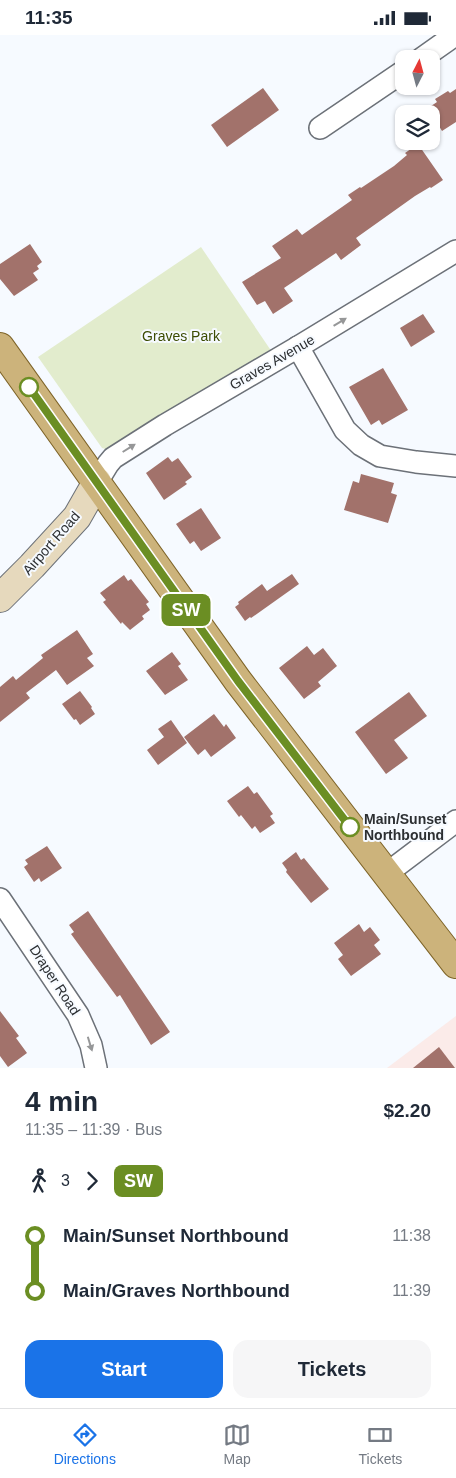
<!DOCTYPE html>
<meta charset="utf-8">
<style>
:root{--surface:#fff;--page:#f6f6f7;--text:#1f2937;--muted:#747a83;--line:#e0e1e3;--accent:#1a73e8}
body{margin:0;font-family:Helvetica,sans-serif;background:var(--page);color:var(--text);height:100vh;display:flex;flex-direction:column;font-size:19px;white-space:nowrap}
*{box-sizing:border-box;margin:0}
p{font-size:16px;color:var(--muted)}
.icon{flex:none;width:28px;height:28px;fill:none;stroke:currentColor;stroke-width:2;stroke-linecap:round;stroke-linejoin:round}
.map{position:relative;height:1033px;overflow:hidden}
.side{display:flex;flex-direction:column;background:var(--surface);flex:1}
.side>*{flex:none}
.badge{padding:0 10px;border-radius:8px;font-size:18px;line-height:32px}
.needle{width:32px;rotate:6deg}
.buttons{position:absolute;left:395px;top:15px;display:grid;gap:10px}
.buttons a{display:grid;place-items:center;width:45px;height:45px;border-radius:10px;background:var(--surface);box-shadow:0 1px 4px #0004;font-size:25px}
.map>.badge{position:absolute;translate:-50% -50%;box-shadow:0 0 0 2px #fff}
.legs{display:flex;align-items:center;gap:8px;height:55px;padding:0 25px;font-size:16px}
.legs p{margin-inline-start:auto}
.summary{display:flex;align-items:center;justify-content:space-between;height:85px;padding:0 25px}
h1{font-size:28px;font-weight:800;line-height:38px}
.primary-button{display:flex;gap:10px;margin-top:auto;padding:10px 25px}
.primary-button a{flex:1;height:58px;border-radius:15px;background:var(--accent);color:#fff;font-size:20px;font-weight:800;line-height:58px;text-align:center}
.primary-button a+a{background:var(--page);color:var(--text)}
ul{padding:0 25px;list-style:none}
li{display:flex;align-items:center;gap:18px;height:55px;font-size:19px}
li i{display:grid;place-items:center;width:8px;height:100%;margin:0 6px;background:currentColor}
li i::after{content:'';width:12px;height:12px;margin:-6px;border:4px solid;border-radius:50%;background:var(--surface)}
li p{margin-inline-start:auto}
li:first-child i{background:linear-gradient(#0000 50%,currentColor 0)}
li:last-child i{background:linear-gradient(currentColor 50%,#0000 0)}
.status{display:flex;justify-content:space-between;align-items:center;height:35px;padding:0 25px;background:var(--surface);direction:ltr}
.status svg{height:14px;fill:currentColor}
.tabs{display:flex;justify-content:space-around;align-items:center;height:70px;border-top:1px solid var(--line);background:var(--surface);font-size:14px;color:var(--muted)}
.tabs a{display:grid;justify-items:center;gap:2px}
.tabs .current{color:var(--accent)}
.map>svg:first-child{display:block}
.commercial{fill:#fbebe9}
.green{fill:#e2eccd}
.building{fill:#a2726b}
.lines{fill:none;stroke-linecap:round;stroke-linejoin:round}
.street-casing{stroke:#6c7178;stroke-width:24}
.secondary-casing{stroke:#6c7178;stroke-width:30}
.primary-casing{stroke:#7e6428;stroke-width:30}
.street{stroke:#fff;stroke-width:21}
.secondary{stroke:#e6d9bd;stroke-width:28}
.primary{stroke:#ccb37b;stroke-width:28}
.oneway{fill:#969798}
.line-1-casing{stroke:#fff;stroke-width:11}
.line-1{stroke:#6b8e23;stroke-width:8}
.stop-1-dot{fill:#fff;stroke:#6b8e23;stroke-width:2.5}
.labels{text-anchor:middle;stroke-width:4;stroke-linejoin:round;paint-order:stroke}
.park-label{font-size:14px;fill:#3c4c03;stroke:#f6faff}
.street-label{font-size:14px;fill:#2c2f32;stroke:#f6faff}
.stop-label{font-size:14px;font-weight:bold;fill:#2c2f32;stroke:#f6faff;text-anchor:start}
</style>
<div class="status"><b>11:35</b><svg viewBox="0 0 49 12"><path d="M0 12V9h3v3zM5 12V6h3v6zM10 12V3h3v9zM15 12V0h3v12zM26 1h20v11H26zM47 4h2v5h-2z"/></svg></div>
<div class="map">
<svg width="456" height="1033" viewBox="0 0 456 1033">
<rect width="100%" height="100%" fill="#f6faff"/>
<polygon class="commercial" points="456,981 456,1033 387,1033"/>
<polygon class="green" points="201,212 274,320 109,415 102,413 38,322"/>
<g class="building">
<polygon points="263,53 279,75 227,112 211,90"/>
<polygon points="456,54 456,87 442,96 428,73 437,67 435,64 448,56 450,58"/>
<polygon points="418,109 443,145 431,153 430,152 415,161 356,203 361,210 341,225 336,218 284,253 293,266 273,279 265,266 257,270 242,247 281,223 272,211 297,194 302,200 352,165 348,160 360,152 361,153 394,131 407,120 405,118"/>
<polygon points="30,209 42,227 37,231 39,234 33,238 38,245 14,261 0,244 0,229"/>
<polygon points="423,279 435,297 411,312 400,293"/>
<polygon points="383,333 408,375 382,390 379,385 371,390 349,352"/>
<polygon points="168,422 172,427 178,423 192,442 185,447 187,449 164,465 146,438"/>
<polygon points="361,439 394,448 391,458 397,460 388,488 344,475 353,446 359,448"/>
<polygon points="201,473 221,503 201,516 194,506 190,509 176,489"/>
<polygon points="292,539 299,549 251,583 250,582 245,586 235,572 239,569 238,567 262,549 267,556"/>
<polygon points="124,540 128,546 131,544 149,567 146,569 150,575 142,581 144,584 130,595 122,587 121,589 103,567 106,565 100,558"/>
<polygon points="77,595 93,619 87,623 94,631 67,650 56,635 26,658 30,663 0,687 0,652 13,641 16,645 43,623 41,620"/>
<polygon points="307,611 314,620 323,613 337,631 318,647 321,651 304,664 279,633"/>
<polygon points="172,617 181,629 178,631 188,645 165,660 146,636"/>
<polygon points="80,656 92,672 91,673 95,679 80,690 76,684 74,685 62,669"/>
<polygon points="409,657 427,681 394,705 408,723 386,739 355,697"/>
<polygon points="214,679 224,692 226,689 236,703 211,722 205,714 198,720 184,702"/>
<polygon points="171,685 187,708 158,730 147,715 164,702 158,694"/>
<polygon points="248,751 254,759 257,757 273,779 270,781 275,788 260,798 255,791 252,794 241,780 239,782 227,766"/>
<polygon points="47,811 62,833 41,847 39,843 34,847 24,832 28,829 25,825"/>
<polygon points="296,817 301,825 304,823 329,854 311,868 286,837 287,835 282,828"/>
<polygon points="88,876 170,997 151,1010 120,960 117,962 71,899 74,897 69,890"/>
<polygon points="359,889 364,897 370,892 380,905 374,910 381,919 351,941 338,924 343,920 334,908"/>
<polygon points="0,976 19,1001 16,1003 27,1018 8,1032 0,1021"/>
<polygon points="439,1012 455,1033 413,1033"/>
</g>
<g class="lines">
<defs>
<g id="street">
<polyline points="421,24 455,0"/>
<polyline points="320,93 404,36"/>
<polyline points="298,312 345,395 361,410 380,421 416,427 456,431"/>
<polyline points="97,447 108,429 113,423 165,390 298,312 456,216"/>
<polyline points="386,839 456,786"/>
<polyline points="0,864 78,980 91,1010 96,1033"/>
</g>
<polyline id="secondary" points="0,563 32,531 77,482 97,447"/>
<polyline id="primary" points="0,312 238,646 456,929"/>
</defs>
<use href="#street" class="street-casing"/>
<use href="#secondary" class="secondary-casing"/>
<use href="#primary" class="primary-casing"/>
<use href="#street" class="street"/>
<use href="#secondary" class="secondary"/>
<use href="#primary" class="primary"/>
</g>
<defs><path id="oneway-solid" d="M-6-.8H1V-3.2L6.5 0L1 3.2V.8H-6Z" transform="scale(1.25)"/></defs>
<g class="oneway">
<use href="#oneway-solid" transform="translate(340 287) rotate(-31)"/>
<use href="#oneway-solid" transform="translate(129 413) rotate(-32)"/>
<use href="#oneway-solid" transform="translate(90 1009) rotate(73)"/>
</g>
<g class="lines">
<defs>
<polyline id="line-1" points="29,352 238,646 350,792"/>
</defs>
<use href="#line-1" class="line-1-casing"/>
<use href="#line-1" class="line-1"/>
</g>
<g class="stop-1-dot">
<circle cx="29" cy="352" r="9"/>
<circle cx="350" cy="792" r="9"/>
</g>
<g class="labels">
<g class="park-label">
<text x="181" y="306">Graves Park</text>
</g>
<g class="street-label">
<text transform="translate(272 327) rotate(-30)" y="5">Graves Avenue</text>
<text transform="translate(51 508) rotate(-49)" y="5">Airport Road</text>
<text transform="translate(55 945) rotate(57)" y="5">Draper Road</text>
</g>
<g class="stop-label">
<text x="364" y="789">Main/Sunset<tspan x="364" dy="16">Northbound</tspan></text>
</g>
</g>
</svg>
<div class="buttons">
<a><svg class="needle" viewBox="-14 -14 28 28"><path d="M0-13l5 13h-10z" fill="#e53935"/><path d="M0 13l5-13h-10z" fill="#747a83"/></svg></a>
<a><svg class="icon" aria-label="layers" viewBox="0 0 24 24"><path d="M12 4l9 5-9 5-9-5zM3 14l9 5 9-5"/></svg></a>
</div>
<b class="badge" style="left:186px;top:575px;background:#6b8e23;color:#fff">SW</b>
</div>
<section class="side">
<div class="summary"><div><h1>4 min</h1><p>11:35 – 11:39 · Bus</p></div><b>$2.20</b></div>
<div class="legs"><svg class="icon" aria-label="walk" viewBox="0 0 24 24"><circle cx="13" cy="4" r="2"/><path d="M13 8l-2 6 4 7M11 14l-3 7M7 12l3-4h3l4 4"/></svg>3<svg class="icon" aria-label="forward" viewBox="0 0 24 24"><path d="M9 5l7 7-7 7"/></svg><b class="badge" style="background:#6b8e23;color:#fff">SW</b></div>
<ul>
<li><i style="color:#6b8e23"></i><b>Main/Sunset Northbound</b><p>11:38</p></li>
<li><i style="color:#6b8e23"></i><b>Main/Graves Northbound</b><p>11:39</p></li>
</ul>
<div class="primary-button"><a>Start</a><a>Tickets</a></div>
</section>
<nav class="tabs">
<a class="current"><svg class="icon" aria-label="directions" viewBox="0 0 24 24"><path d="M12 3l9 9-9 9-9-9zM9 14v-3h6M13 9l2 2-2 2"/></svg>Directions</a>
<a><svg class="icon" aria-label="map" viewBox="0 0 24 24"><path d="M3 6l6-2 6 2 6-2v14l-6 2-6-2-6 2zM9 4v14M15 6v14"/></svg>Map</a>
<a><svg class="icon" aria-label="tickets" viewBox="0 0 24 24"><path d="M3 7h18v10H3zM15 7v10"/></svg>Tickets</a>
</nav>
